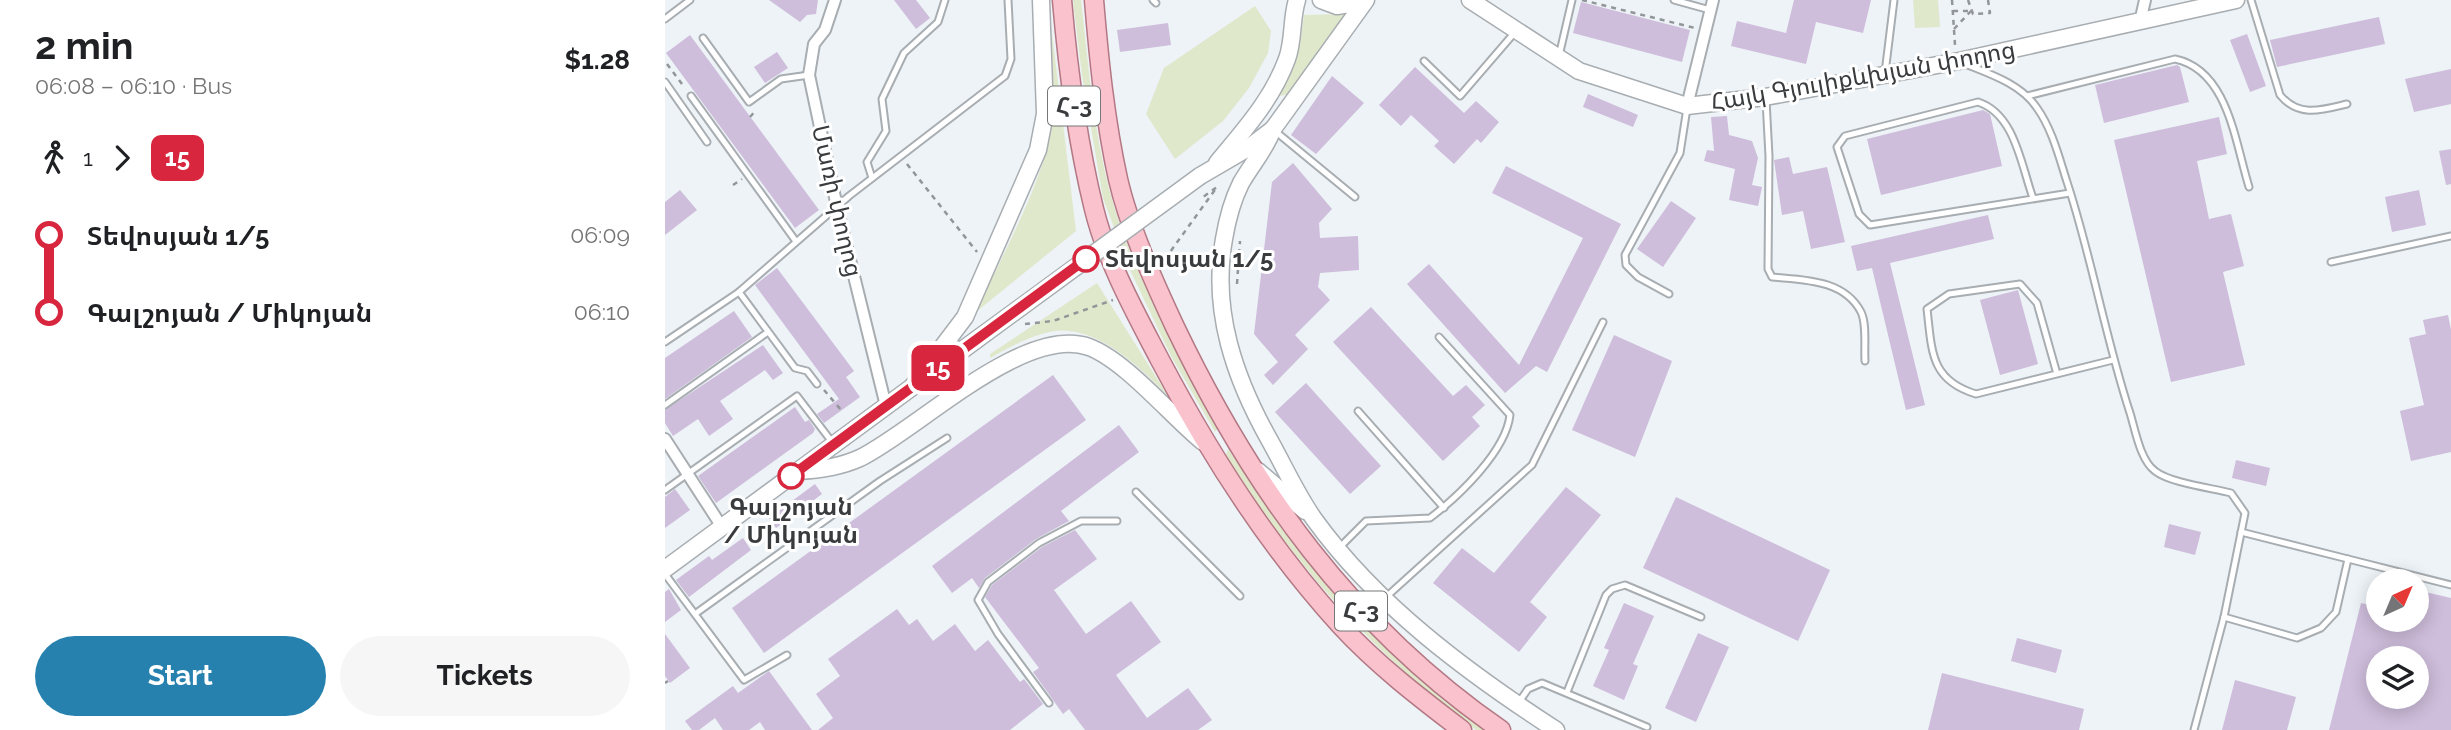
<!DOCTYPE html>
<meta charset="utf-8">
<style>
:root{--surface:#fff;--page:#f6f6f6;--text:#202124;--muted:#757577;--accent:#2781af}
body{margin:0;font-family:Raleway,"Noto Sans Armenian",sans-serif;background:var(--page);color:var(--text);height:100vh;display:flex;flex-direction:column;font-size:26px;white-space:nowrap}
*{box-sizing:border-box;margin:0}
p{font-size:23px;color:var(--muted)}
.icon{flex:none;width:38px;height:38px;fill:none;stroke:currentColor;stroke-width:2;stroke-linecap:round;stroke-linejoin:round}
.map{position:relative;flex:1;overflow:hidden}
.details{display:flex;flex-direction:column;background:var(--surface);width:665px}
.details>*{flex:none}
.badge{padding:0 14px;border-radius:10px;font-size:24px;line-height:46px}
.needle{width:46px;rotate:44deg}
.tools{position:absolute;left:1701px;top:569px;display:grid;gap:14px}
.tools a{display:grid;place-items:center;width:63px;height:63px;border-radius:50%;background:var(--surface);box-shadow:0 4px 18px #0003;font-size:35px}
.map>.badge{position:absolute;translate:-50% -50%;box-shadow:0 0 0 4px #fff}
.legs{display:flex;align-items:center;gap:10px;height:77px;padding:0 35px;font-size:23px}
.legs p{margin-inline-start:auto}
.head{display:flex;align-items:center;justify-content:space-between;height:119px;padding:0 35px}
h1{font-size:38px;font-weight:700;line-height:52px}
.action{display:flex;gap:14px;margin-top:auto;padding:14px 35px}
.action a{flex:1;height:80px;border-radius:42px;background:var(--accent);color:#fff;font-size:28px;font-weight:700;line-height:80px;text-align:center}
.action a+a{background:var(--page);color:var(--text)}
ul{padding:0 35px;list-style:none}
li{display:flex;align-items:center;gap:24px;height:77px;font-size:26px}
li i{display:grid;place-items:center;width:10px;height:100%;margin:0 9px;background:currentColor}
li i::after{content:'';width:18px;height:18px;margin:-9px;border:5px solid;border-radius:50%;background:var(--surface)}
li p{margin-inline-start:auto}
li:first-child i{background:linear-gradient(#0000 50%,currentColor 0)}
li:last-child i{background:linear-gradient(currentColor 50%,#0000 0)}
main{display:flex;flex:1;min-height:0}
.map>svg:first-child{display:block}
.green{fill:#dfe8cb}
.building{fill:#cebddb;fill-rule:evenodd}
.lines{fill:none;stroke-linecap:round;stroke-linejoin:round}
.lane-casing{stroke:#a8adb1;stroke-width:9}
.street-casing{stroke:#a8adb1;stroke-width:14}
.secondary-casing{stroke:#a8adb1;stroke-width:19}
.primary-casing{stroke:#b37884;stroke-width:21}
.path{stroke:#929699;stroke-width:2.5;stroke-dasharray:5 5;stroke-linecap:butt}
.lane{stroke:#fff;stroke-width:5}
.street{stroke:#fff;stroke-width:10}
.secondary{stroke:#fff;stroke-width:16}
.primary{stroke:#f9c2cc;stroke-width:18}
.secondary-bridge-casing{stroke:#a8adb1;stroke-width:19;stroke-linecap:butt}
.secondary-bridge{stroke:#fff;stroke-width:16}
.line-1-casing{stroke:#fff;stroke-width:16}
.line-1{stroke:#d7263d;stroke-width:10}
.stop-1-dot{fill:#fff;stroke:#d7263d;stroke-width:3.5}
.labels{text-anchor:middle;stroke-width:6;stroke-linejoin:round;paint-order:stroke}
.shield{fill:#fff;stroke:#747677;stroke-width:2}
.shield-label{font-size:23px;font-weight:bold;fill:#393b3d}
.street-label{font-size:24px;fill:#393b3d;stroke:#fff}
.stop-label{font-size:24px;font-weight:bold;fill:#393b3d;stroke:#fff;text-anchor:start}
</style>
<main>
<section class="details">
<div class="head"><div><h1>2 min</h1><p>06:08 – 06:10 · Bus</p></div><b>$1.28</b></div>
<div class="legs"><svg class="icon" aria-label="walk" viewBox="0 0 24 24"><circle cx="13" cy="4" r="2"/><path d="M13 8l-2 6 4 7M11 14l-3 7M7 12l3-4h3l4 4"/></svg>1<svg class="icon" aria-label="forward" viewBox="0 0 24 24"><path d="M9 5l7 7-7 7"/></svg><b class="badge" style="background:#d7263d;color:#fff">15</b></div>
<ul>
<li><i style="color:#d7263d"></i><b>Տեվոսյան 1/5</b><p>06:09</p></li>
<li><i style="color:#d7263d"></i><b>Գալշոյան / Միկոյան</b><p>06:10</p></li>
</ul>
<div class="action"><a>Start</a><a>Tickets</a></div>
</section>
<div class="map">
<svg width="1786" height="730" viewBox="0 0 1786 730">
<rect width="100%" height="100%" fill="#edf3f7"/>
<g class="green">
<path d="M383 0 411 231 311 312C334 261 376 187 385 134 393 90 385 44 383 0Z"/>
<path d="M408 0H416C423 61 428 125 443 185 465 270 512 351 554 427L550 432 506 356 465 270 438 198 417 75Z"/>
<polygon points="1248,0 1273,0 1275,27 1250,28"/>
<polygon points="590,6 606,31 603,53 584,88 558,121 510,159 481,114 499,68"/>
<polygon points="681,14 624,94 615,96 635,45 639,15"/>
<path d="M432 283 503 396C476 368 432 325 389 331 366 335 345 347 325 358V354Z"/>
<path d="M563 449 629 543 701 625 824 730H811C705 651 631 567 561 455Z"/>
</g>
<g class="building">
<polygon points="104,0 153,0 151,14 142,15 135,22"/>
<polygon points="229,0 251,0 265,18 251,29"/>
<polygon points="1129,0 1206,0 1198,33 1151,22 1141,64 1066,46 1072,21 1121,33"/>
<polygon points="916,2 1025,30 1017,62 908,33"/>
<polygon points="1714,17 1720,44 1612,67 1605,40"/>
<polygon points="503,23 506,45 455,52 452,30"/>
<polygon points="1582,34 1601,86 1585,92 1565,40"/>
<polygon points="25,35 154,210 130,228 1,53"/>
<polygon points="112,52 123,68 100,83 89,67"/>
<polygon points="1512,65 1515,67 1524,102 1439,123 1430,85"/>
<polygon points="750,67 799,113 811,101 834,122 816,143 812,139 789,164 769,146 774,141 746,115 736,126 714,105"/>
<polygon points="1786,69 1786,104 1749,112 1740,79"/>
<polygon points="667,76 699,103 651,154 626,135"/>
<polygon points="923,94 973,115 968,127 918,107"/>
<polygon points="1318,110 1325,114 1337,166 1216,195 1202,139"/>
<polygon points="1062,116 1064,135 1087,141 1093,158 1087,185 1097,187 1093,206 1064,200 1070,169 1039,161 1042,150 1049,151 1046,117"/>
<polygon points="1554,117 1562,154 1532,161 1544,219 1566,214 1579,266 1558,272 1580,365 1506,382 1449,140"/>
<polygon points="1786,149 1786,184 1781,185 1774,151"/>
<polygon points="1124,157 1128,174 1162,167 1180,242 1146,249 1138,211 1117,215 1109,160"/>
<polygon points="628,163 667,209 654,223 655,238 693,236 694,270 655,273 653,287 665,300 630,335 643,349 608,385 599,375 613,362 589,334 607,182"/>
<polygon points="841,166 956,224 882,372 871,366 840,393 742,284 764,264 854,365 918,238 827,193"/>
<polygon points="15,190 32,210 0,235 0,202"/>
<polygon points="1754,190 1761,225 1727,232 1720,197"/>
<polygon points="1006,201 1031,218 998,267 972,249"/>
<polygon points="1323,215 1329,239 1225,263 1260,405 1241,410 1207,268 1192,271 1186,246"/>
<polygon points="112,268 189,371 181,377 195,397 159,423 152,414 174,399 90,285"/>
<polygon points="1353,290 1373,364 1335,375 1315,300"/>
<polygon points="706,307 788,396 801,385 820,405 807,417 815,426 778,461 668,342"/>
<polygon points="69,311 87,337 0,399 0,358"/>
<polygon points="1783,315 1786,330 1786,452 1746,461 1735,411 1759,405 1744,338 1761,334 1758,320"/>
<polygon points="949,335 1007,361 970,457 907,430"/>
<polygon points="98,345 118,373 108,380 100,370 55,401 68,419 44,436 33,419 8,436 0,423 0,410"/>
<polygon points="388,375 421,420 99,653 67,608"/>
<polygon points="641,383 716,466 685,494 610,412"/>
<polygon points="130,407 140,422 144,420 150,429 148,433 51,503 33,476"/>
<polygon points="454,425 474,452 396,511 404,521 371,539 320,578 314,588 307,578 287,593 267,566"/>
<polygon points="1571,460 1605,468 1601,486 1567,478"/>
<polygon points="150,484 157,494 111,528 104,518"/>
<polygon points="901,487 936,515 865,602 882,617 854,652 768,583 797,548 829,573"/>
<polygon points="10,489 25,510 0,528 0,497"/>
<polygon points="1011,497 1165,570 1133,641 978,568"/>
<polygon points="1504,524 1536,532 1530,555 1499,547"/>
<polygon points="410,530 432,559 389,590 421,634 466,601 496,642 451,675 482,718 523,688 547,720 533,730 420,730 404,709 398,714 368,672 374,668 320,597 327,585 377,547"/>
<polygon points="78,538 86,550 24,597 11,580 44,556 47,560"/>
<polygon points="4,589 16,610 0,622 0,592"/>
<path d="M1752 590 1786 598V730H1664L1696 603 1713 607V620H1752ZM1713 658H1752V696H1713Z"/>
<polygon points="959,603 989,616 968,664 973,666 959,700 928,686 944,650 939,648"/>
<polygon points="232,609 244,625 252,619 268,641 290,624 310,651 323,640 355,682 359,679 378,704 345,730 153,730 168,718 151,694 175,676 163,659"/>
<polygon points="1033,633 1064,647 1031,722 1000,708"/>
<polygon points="0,634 25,668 5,683 0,676"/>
<polygon points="1352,638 1397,650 1391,673 1346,661"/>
<polygon points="104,671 147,730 100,730 95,722 84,730 58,730 50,718 34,730 27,730 20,721 68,686 73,693"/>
<polygon points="1277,673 1419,709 1414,730 1263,730"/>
<polygon points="1570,680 1631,697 1622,730 1557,730"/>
</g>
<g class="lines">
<defs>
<g id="lane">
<polyline points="488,0 491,3"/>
<polyline points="1009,0 1045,10"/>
<path d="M1586 0 1615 95C1634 118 1657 110 1682 104"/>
<polyline points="0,19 25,0"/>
<polyline points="38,38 84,102 116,79 144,75"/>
<polyline points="894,56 907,0"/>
<polyline points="759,61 795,96 851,31"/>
<path d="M1300 64C1325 74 1356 84 1372 108 1387 129 1394 157 1402 182 1427 258 1440 337 1465 413 1470 429 1475 460 1490 471 1505 483 1547 488 1566 493L1580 513 1559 617 1529 730"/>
<polyline points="1220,73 1229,0"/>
<polyline points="0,82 42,142"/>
<polyline points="26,96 130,240"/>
<path d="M1362 96 1510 59C1563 70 1570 142 1584 187"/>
<path d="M1101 100 1104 156 1103 269 1107 277C1138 280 1179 279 1196 312 1202 324 1199 347 1200 361"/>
<polyline points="610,131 690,197"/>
<polyline points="207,178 202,162 221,131 217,99 239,53 273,22 280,0"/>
<path d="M1368 198C1356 165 1350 114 1313 102L1180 136 1172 147 1194 214 1205 225 1405 193"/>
<polyline points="1666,262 1786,236"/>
<polyline points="1004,294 973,277 961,265 960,255 1015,153 1022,108"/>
<polyline points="0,342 74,292"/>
<path d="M1392 374 1372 303 1355 284 1284 294 1262 309C1267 351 1265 380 1311 394L1448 360"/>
<polyline points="152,384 142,371 130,368 74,292 184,196 340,76 346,59 343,0"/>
<polyline points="0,405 103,332"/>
<polyline points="693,411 779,508"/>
<polyline points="0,490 132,396 167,442"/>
<polyline points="471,492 575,596"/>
<path d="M675 547 701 521 765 518C794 496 841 451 845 415L774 337"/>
<polyline points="1683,559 1786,585"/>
<polyline points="0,574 79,680 122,655"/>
<polyline points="720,598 867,465 938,322"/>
<polyline points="30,614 215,481 282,438"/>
<polyline points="1559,617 1632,638 1656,628 1671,612 1683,559 1576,532"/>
<polyline points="902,692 941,595 947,589 960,585 1036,617"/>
<polyline points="854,702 863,689 877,683 982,727"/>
<polyline points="384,703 333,634 313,600 323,582 374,543 416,521 452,521"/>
</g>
<g id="street">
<polyline points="170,0 160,30 149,44 144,75 172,207 221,406"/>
<polyline points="1475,22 1480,0"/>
<polyline points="1022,106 1048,0"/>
<polyline points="0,439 57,527"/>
</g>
<g id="secondary">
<polyline points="656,0 672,6 698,2"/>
<path d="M701 0 608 129C600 150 587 164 576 183 568 199 562 221 559 239 546 311 570 379 605 441 619 466 632 495 649 519 711 605 803 673 891 730"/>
<polyline points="805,0 914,71 1022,106 1100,97 1294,61 1571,0"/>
<path d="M552 163C579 130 607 100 622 59 629 40 626 19 632 0"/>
<polyline points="535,176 583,148 608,129"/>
<polyline points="247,387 300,317 373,150 380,114 376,0"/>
<path d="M133 471C155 470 175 467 195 458 252 430 359 324 424 347 461 361 506 416 538 442"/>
<polyline points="593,471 640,511"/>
<polyline points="0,569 311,340"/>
</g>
<g id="primary">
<path d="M397 0C403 70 412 140 429 209 442 262 470 312 495 360 545 455 603 546 676 626 712 665 755 698 797 730"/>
<path d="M429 0C434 60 440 120 453 179 464 227 489 282 510 327 587 488 687 627 836 730"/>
</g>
</defs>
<use href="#lane" class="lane-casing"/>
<use href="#street" class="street-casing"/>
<use href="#secondary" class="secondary-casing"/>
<use href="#primary" class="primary-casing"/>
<g class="path">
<polyline points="917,0 1030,28"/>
<polyline points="1287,0 1290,45"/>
<polyline points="1303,0 1308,14 1325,13 1323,0"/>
<polyline points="1288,11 1306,11"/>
<polyline points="1289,29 1306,11"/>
<polyline points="2,64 20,88"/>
<polyline points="85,117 91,110"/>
<polyline points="242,164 312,252"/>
<polyline points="68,185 77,179"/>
<polyline points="500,259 552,187 538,197"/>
<polyline points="572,284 575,241"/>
<polyline points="360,324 388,321 448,300"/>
<polyline points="159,390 177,411"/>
<polyline points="0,683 3,681"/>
</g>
<use href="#lane" class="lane"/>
<use href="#street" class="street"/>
<use href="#secondary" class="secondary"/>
<use href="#primary" class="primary"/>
<defs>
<polyline id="secondary-bridge" points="311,340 535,176"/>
</defs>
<use href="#secondary-bridge" class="secondary-bridge-casing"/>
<use href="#secondary-bridge" class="secondary-bridge"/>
</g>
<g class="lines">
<defs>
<polyline id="line-1" points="126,476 421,259"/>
</defs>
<use href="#line-1" class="line-1-casing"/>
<use href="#line-1" class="line-1"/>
</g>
<g class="stop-1-dot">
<circle cx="421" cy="259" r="12"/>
<circle cx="126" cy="476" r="12"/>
</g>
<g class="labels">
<g class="shield">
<rect x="383" y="86.5" width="52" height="39" rx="5"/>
<rect x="670" y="591.5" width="52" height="39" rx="5"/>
</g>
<g class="shield-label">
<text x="409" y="114">Հ-3</text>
<text x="696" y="619">Հ-3</text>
</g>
<g class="street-label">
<text transform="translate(1198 76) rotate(-10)" y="8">Հայկ Գյուլիքևխյան փողոց</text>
<text transform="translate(172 201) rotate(77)" y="8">Մառի փողոց</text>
</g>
<g class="stop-label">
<text x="440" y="267">Տեվոսյան 1/5</text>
<text x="126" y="515" text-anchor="middle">Գալշոյան<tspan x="126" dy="28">/ Միկոյան</tspan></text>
</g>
</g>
</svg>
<div class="tools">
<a><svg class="needle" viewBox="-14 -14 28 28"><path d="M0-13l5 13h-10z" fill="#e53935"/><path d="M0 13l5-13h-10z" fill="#757577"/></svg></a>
<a><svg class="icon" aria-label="layers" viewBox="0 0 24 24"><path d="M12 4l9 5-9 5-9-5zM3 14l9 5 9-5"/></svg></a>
</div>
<b class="badge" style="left:273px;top:368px;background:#d7263d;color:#fff">15</b>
</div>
</main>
